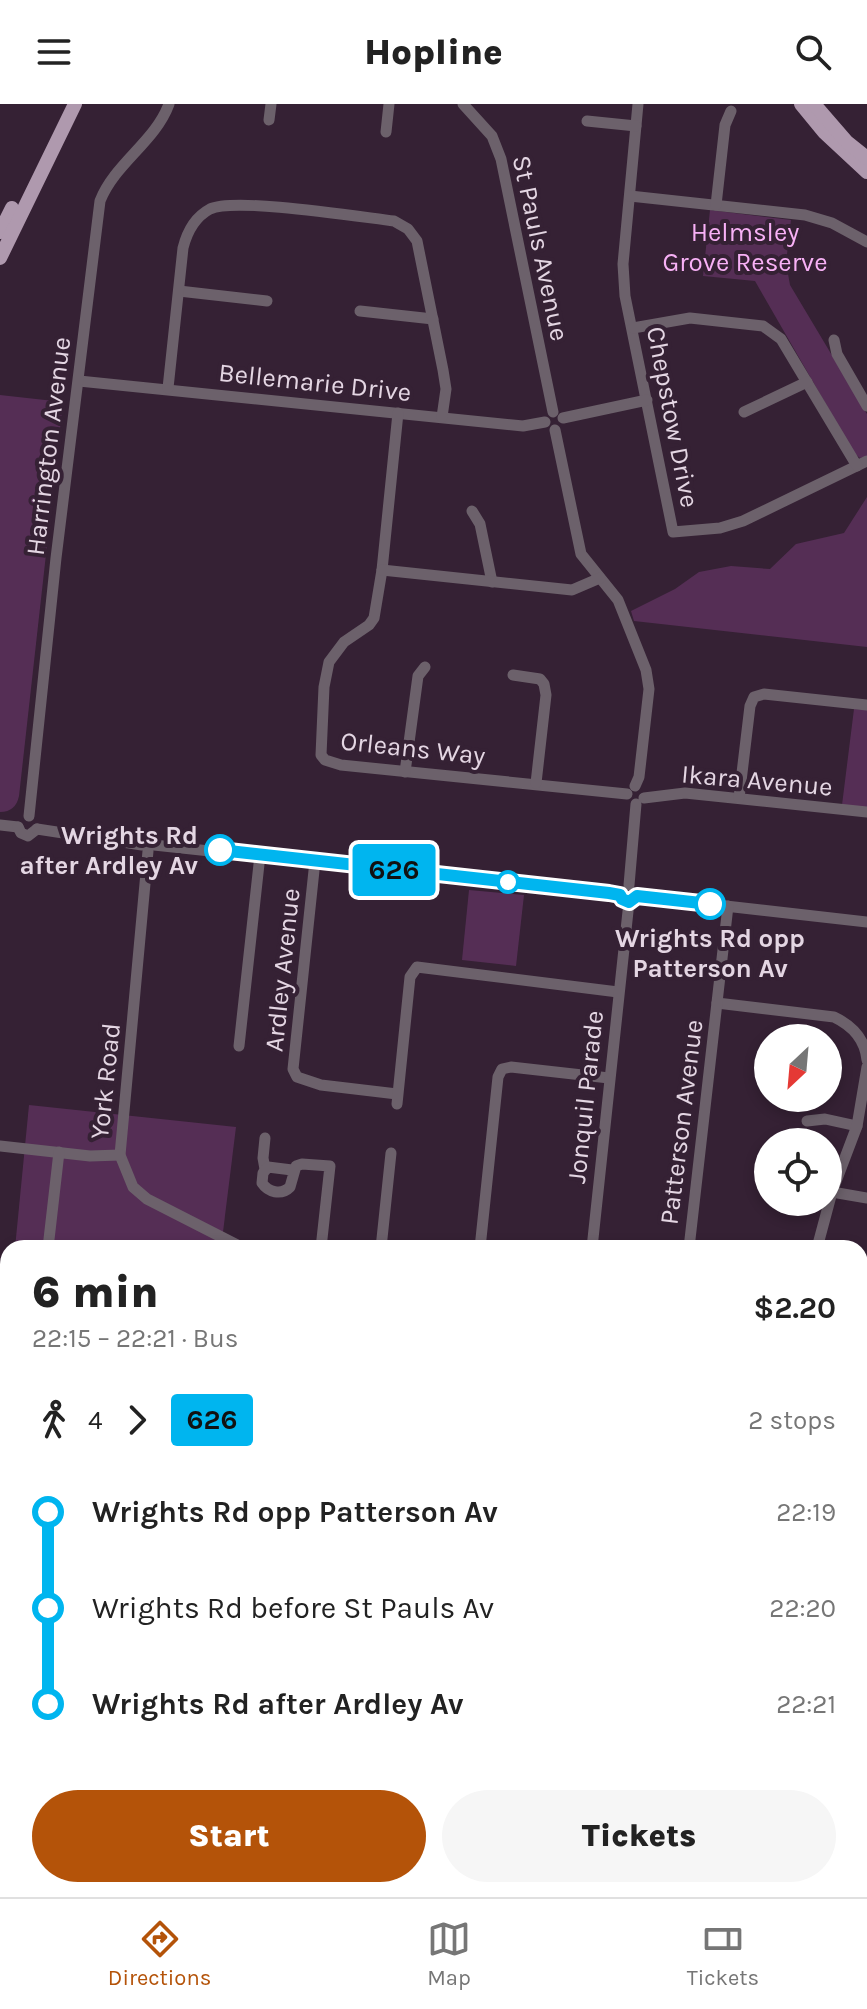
<!DOCTYPE html>
<meta charset="utf-8">
<style>
:root{--surface:#fff;--page:#f6f6f6;--text:#222;--muted:#767676;--line:#e0e0e0;--accent:#b45309}
body{margin:0;font-family:Karla,sans-serif;background:var(--page);color:var(--text);height:100vh;display:flex;flex-direction:column;font-size:30px;white-space:nowrap}
*{box-sizing:border-box;margin:0}
p{font-size:26px;color:var(--muted)}
.icon{flex:none;width:44px;height:44px;fill:none;stroke:currentColor;stroke-width:2;stroke-linecap:round;stroke-linejoin:round}
.map{position:relative;flex:1;overflow:hidden}
.drawer{position:absolute;left:0px;top:1136px;width:868px;height:658px;display:flex;flex-direction:column;background:var(--surface);border-radius:24px 24px 0 0;box-shadow:0 4px 12px #0003}
.drawer>*{flex:none}
.badge{padding:0 16px;border-radius:6px;font-size:28px;line-height:52px}
.needle{width:52px;rotate:206deg}
.buttons{position:absolute;left:754px;top:920px;display:grid;gap:16px}
.buttons a{display:grid;place-items:center;width:88px;height:88px;border-radius:50%;background:var(--surface);box-shadow:0 4px 12px #0003;font-size:40px}
.map>.badge{position:absolute;translate:-50% -50%;box-shadow:0 0 0 4px #fff}
.legs{display:flex;align-items:center;gap:12px;height:88px;padding:0 32px;font-size:26px}
.legs p{margin-inline-start:auto}
.head{display:flex;align-items:center;justify-content:space-between;height:136px;padding:0 32px}
h1{font-size:44px;font-weight:800;line-height:60px}
.action{display:flex;gap:16px;margin-top:auto;padding:16px 32px}
.action a{flex:1;height:92px;border-radius:48px;background:var(--accent);color:#fff;font-size:32px;font-weight:800;line-height:92px;text-align:center}
.action a+a{background:var(--page);color:var(--text)}
ul{padding:0 32px;list-style:none}
li{display:flex;align-items:center;gap:28px;height:96px;font-size:30px}
li i{display:grid;place-items:center;width:12px;height:100%;margin:0 10px;background:currentColor}
li i::after{content:'';width:20px;height:20px;margin:-10px;border:6px solid;border-radius:50%;background:var(--surface)}
li p{margin-inline-start:auto}
li:first-child i{background:linear-gradient(#0000 50%,currentColor 0)}
li:last-child i{background:linear-gradient(currentColor 50%,#0000 0)}
header{display:flex;justify-content:space-between;align-items:center;height:104px;padding:0 32px;background:var(--surface);font-size:36px;font-weight:800}
.menu{display:flex;justify-content:space-around;align-items:center;height:112px;border-top:2px solid var(--line);background:var(--surface);font-size:22px;color:var(--muted)}
.menu a{display:grid;justify-items:center;gap:4px}
.menu .on{color:var(--accent)}
.map>svg:first-child{display:block}
.green{fill:#552e55}
.lines{fill:none;stroke-linecap:round;stroke-linejoin:round}
.stream{stroke:#2f0131;stroke-width:2}
.minor{stroke:#6c616b;stroke-width:11}
.major{stroke:#af99ae;stroke-width:14}
.line-1-casing{stroke:#fff;stroke-width:18}
.line-1{stroke:#00b5ef;stroke-width:12}
.stop-1-dot{fill:#fff;stroke:#00b5ef;stroke-width:4}
.labels{text-anchor:middle;stroke-width:8;stroke-linejoin:round;paint-order:stroke}
.park-label{font-size:26px;fill:#f8b1f6;stroke:#352134}
.street-label{font-size:26px;fill:#e4d6e3;stroke:#352134}
.stop-label{font-size:26px;font-weight:bold;fill:#e4d6e3;stroke:#352134;text-anchor:end}
</style>
<header><svg class="icon" aria-label="menu" viewBox="0 0 24 24"><path d="M4 6h16M4 12h16M4 18h16"/></svg>Hopline<svg class="icon" aria-label="search" viewBox="0 0 24 24"><circle cx="10" cy="10" r="6"/><path d="M15 15l6 6"/></svg></header>
<div class="map">
<svg width="867" height="1793" viewBox="0 0 867 1793">
<rect width="100%" height="100%" fill="#352134"/>
<g class="green">
<polygon points="710,106 791,116 786,159 790,181 867,310 867,352 860,354 854,349 755,177 703,172"/>
<path d="M0 291 63 298 19 692C17 702 11 708 0 708Z"/>
<polygon points="867,393 867,543 634,517 631,507 675,485 699,468 731,462 770,465 796,440 844,429"/>
<polygon points="854,605 867,606 867,705 842,701"/>
<polygon points="469,786 524,791 516,862 462,856"/>
<polygon points="29,1001 236,1023 221,1144 15,1144"/>
<polygon points="24,1786 109,1786 114,1793 29,1793"/>
</g>
<g class="lines">
<polyline class="stream" points="0,1779 9,1793"/>
<g class="minor">
<polyline points="463,0 492,32 501,55 553,308"/>
<polyline points="638,0 623,160 625,192 673,428 720,424 743,417 867,357"/>
<polyline points="269,16 271,0"/>
<polyline points="587,17 636,22"/>
<polyline points="386,28 389,0"/>
<polyline points="630,92 805,111 832,119 867,138"/>
<polyline points="716,101 725,21 731,7"/>
<polyline points="179,187 267,197"/>
<polyline points="360,207 433,215"/>
<polyline points="633,224 690,214 763,222 781,235 857,362"/>
<polyline points="834,236 837,250 867,302"/>
<polyline points="79,277 523,322 545,318"/>
<path d="M168 284 183 144C187 128 195 113 210 105 235 93 360 113 394 117L408 125 417 137 443 266 446 285 442 313"/>
<polyline points="744,308 807,278"/>
<polyline points="398,309 382,466 374,514 369,521 344,538 329,558 324,583 321,651 325,656 341,661 627,690"/>
<polyline points="563,314 647,296"/>
<polyline points="555,326 581,450 618,496 646,566 649,585 639,673 635,682"/>
<polyline points="472,407 480,420 492,478"/>
<polyline points="382,466 572,486 600,474"/>
<polyline points="513,571 540,575 544,580 546,591 536,679"/>
<polyline points="405,668 418,572 425,563"/>
<polyline points="644,694 685,689 867,708"/>
<polyline points="739,694 750,602 754,593 764,590 867,601"/>
<path d="M29 712 56 454 100 97C115 59 155 38 169 0"/>
<polyline points="0,721 18,723"/>
<polyline points="18,723 21,729 28,732 37,725"/>
<polyline points="37,725 142,741"/>
<polyline points="154,741 620,791"/>
<polyline points="148,747 120,1051 133,1083 147,1095 243,1144"/>
<polyline points="315,757 293,965 297,973 321,981 397,990"/>
<polyline points="629,781 636,700"/>
<polyline points="637,792 867,818"/>
<path d="M717 899 834 913C853 922 865 935 867 956"/>
<polyline points="239,942 260,751"/>
<polyline points="397,1000 410,873 417,863 618,888"/>
<polyline points="807,1017 825,1015 857,1022"/>
<polyline points="265,1034 263,1054 265,1065"/>
<polyline points="0,1042 90,1052 120,1051"/>
<path d="M292 1066 268 1063 263 1069 262 1079C268 1088 281 1092 290 1083L296 1062 302 1060 330 1062 321 1144"/>
<polyline points="832,1088 867,1094"/>
<polyline points="48,1144 59,1048"/>
<polyline points="381,1144 391,1049"/>
<polyline points="480,1144 498,973 502,965 511,963 609,974"/>
<polyline points="592,1144 629,798"/>
<polyline points="689,1144 728,802"/>
<polyline points="817,1144 832,1088 857,1022 867,963"/>
<polyline points="0,1280 8,1281"/>
<polyline points="860,1375 867,1376"/>
<polyline points="0,1540 8,1541"/>
<polyline points="425,1786 430,1793"/>
<polyline points="637,1788 673,1793"/>
<polyline points="236,1793 237,1786"/>
<polyline points="339,1793 339,1786"/>
<polyline points="817,1793 818,1786"/>
</g>
<g class="major">
<polyline points="801,0 824,28 867,68"/>
<polyline points="814,0 847,38 867,54"/>
<polyline points="0,128 12,104"/>
<polyline points="0,154 75,0"/>
</g>
</g>
<g class="lines">
<defs>
<polyline id="line-1" points="220,746 609,789 620,791 622,795 629,798 637,792 710,800"/>
</defs>
<use href="#line-1" class="line-1-casing"/>
<use href="#line-1" class="line-1"/>
</g>
<g class="stop-1-dot">
<circle cx="220" cy="746" r="14"/>
<circle cx="508" cy="778" r="10"/>
<circle cx="710" cy="800" r="14"/>
</g>
<g class="labels">
<g class="park-label">
<text x="745" y="137">Helmsley<tspan x="745" dy="30">Grove Reserve</tspan></text>
</g>
<g class="street-label">
<text transform="translate(541 144) rotate(78)" y="9">St Pauls Avenue</text>
<text transform="translate(315 278) rotate(6)" y="9">Bellemarie Drive</text>
<text transform="translate(673 313) rotate(79)" y="9">Chepstow Drive</text>
<text transform="translate(48 342) rotate(-83)" y="9">Harrington Avenue</text>
<text transform="translate(413 644) rotate(6)" y="9">Orleans Way</text>
<text transform="translate(757 676) rotate(5)" y="9">Ikara Avenue</text>
<text transform="translate(282 866) rotate(-84)" y="9">Ardley Avenue</text>
<text transform="translate(105 977) rotate(-84)" y="9">York Road</text>
<text transform="translate(585 993) rotate(-84)" y="9">Jonquil Parade</text>
<text transform="translate(681 1018) rotate(-83)" y="9">Patterson Avenue</text>
</g>
<g class="stop-label">
<text x="198" y="740">Wrights Rd<tspan x="198" dy="30">after Ardley Av</tspan></text>
<text x="710" y="843" text-anchor="middle">Wrights Rd opp<tspan x="710" dy="30">Patterson Av</tspan></text>
</g>
</g>
</svg>
<div class="buttons">
<a><svg class="needle" viewBox="-14 -14 28 28"><path d="M0-13l5 13h-10z" fill="#e53935"/><path d="M0 13l5-13h-10z" fill="#767676"/></svg></a>
<a><svg class="icon" aria-label="locate" viewBox="0 0 24 24"><circle cx="12" cy="12" r="6"/><path d="M12 2v4M12 18v4M2 12h4M18 12h4"/></svg></a>
</div>
<b class="badge" style="left:394px;top:766px;background:#00b5ef;color:#111">626</b>
<section class="drawer">
<div class="head"><div><h1>6 min</h1><p>22:15 – 22:21 · Bus</p></div><b>$2.20</b></div>
<div class="legs"><svg class="icon" aria-label="walk" viewBox="0 0 24 24"><circle cx="13" cy="4" r="2"/><path d="M13 8l-2 6 4 7M11 14l-3 7M7 12l3-4h3l4 4"/></svg>4<svg class="icon" aria-label="forward" viewBox="0 0 24 24"><path d="M9 5l7 7-7 7"/></svg><b class="badge" style="background:#00b5ef;color:#111">626</b><p>2 stops</p></div>
<ul>
<li><i style="color:#00b5ef"></i><b>Wrights Rd opp Patterson Av</b><p>22:19</p></li>
<li><i style="color:#00b5ef"></i><span>Wrights Rd before St Pauls Av</span><p>22:20</p></li>
<li><i style="color:#00b5ef"></i><b>Wrights Rd after Ardley Av</b><p>22:21</p></li>
</ul>
<div class="action"><a>Start</a><a>Tickets</a></div>
</section>
</div>
<nav class="menu">
<a class="on"><svg class="icon" aria-label="directions" viewBox="0 0 24 24"><path d="M12 3l9 9-9 9-9-9zM9 14v-3h6M13 9l2 2-2 2"/></svg>Directions</a>
<a><svg class="icon" aria-label="map" viewBox="0 0 24 24"><path d="M3 6l6-2 6 2 6-2v14l-6 2-6-2-6 2zM9 4v14M15 6v14"/></svg>Map</a>
<a><svg class="icon" aria-label="tickets" viewBox="0 0 24 24"><path d="M3 7h18v10H3zM15 7v10"/></svg>Tickets</a>
</nav>
